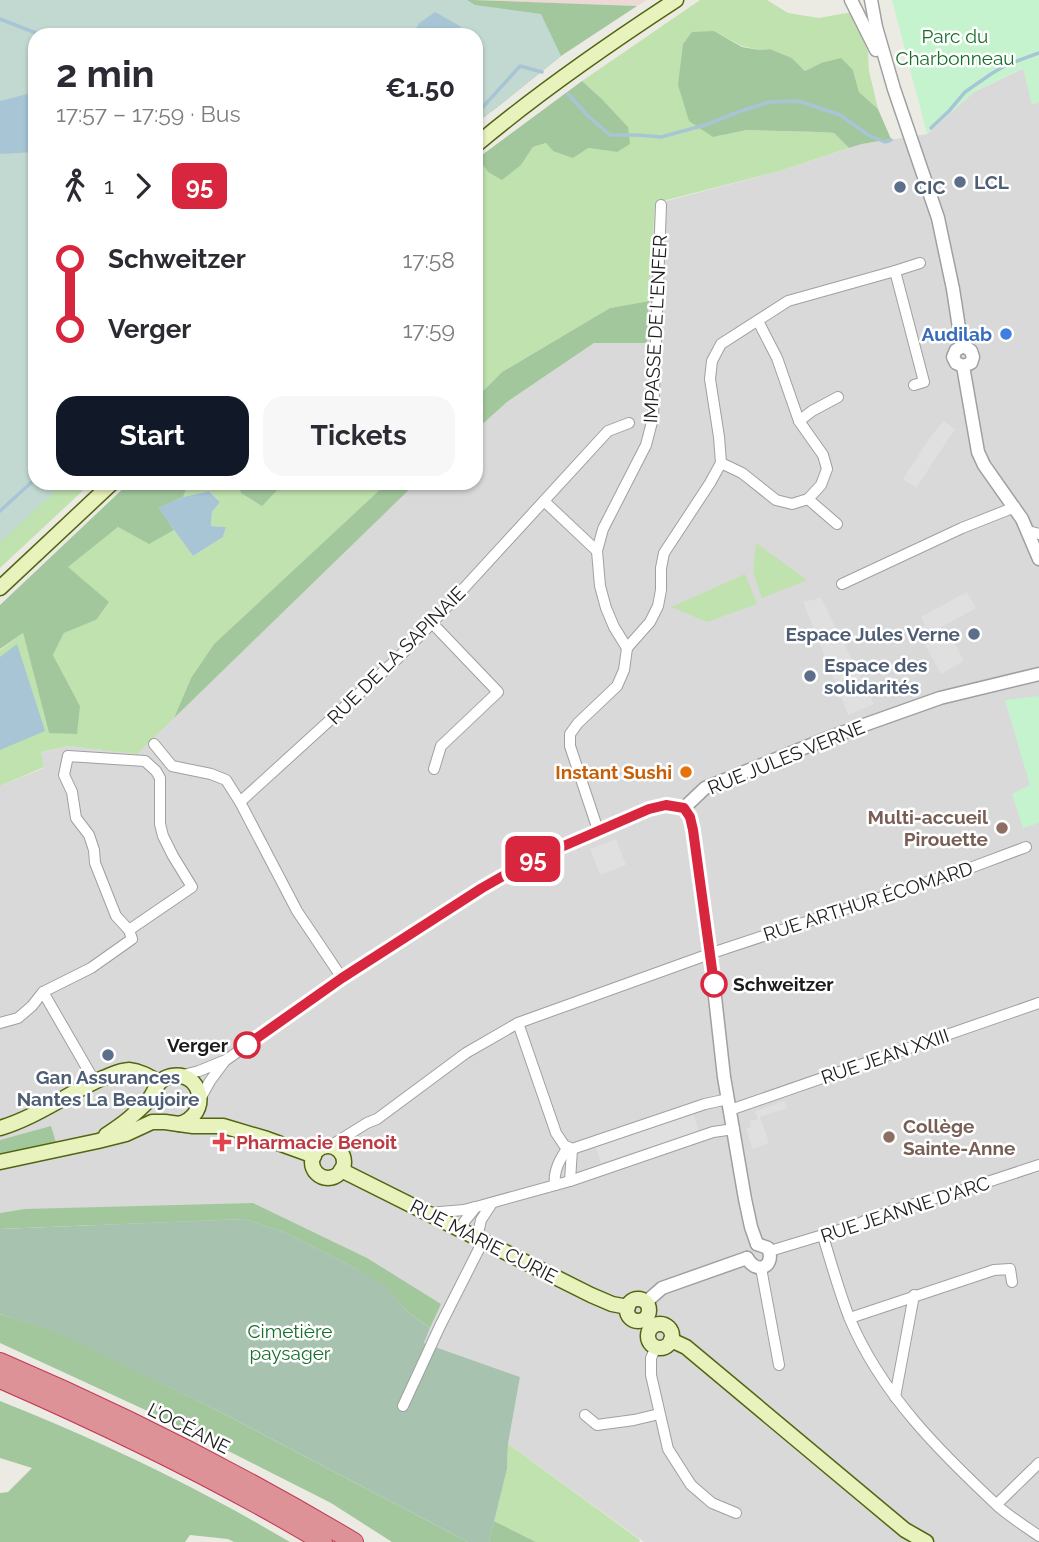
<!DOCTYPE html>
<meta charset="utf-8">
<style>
:root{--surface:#fff;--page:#f7f7f7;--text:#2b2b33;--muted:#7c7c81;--accent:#111827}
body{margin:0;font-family:Raleway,sans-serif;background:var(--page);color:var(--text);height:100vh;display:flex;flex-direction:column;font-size:26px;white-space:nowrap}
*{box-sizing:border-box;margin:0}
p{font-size:23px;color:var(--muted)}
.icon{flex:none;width:38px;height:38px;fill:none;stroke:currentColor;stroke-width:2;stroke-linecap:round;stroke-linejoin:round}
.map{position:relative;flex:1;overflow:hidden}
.drawer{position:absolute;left:28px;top:28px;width:455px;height:462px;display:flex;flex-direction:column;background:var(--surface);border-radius:21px;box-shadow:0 2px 5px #0004}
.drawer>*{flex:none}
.badge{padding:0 14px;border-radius:10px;font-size:24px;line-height:46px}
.map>.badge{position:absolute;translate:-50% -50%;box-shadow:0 0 0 4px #fff}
.legs{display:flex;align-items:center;gap:10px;height:77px;padding:0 28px;font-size:23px}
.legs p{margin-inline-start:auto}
.overview{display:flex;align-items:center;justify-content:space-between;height:119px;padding:0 28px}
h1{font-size:38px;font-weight:700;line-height:52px}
.action{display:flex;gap:14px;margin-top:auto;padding:14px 28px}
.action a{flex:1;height:80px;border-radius:21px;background:var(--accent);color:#fff;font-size:28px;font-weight:700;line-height:80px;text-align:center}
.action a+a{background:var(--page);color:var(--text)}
ul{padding:0 28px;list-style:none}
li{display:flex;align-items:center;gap:24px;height:70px;font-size:26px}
li i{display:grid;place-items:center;width:10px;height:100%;margin:0 9px;background:currentColor}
li i::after{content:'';width:18px;height:18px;margin:-9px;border:5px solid;border-radius:50%;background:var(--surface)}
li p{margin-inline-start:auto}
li:first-child i{background:linear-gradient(#0000 50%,currentColor 0)}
li:last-child i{background:linear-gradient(currentColor 50%,#0000 0)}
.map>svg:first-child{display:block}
.residential{fill:#dad9d9}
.commercial{fill:#ecd8d4}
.grass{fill:#c0e2ae}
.forest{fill:#a3c79c}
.wetland{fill:#c2d9d1}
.cemetery{fill:#a7c3af}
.park{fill:#c4f3ce}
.parking{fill:#e0e0e0}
.water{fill:#a8c5d6}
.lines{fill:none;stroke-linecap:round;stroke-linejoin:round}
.stream{stroke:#a8c5d6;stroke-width:3.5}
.minor-casing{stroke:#a0a0a0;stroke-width:12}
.tertiary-casing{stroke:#a0a0a0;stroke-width:15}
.secondary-casing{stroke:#516610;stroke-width:17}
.motorway-casing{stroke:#c43754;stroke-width:20}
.minor{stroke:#fff;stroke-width:10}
.tertiary{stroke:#fff;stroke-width:12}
.secondary{stroke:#e8f2bc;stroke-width:14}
.motorway{stroke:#dc9296;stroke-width:18}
.line-1-casing{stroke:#fff;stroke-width:16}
.line-1{stroke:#d7263d;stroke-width:10}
.service-dot{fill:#5c6f8a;stroke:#fff;stroke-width:2.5}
.shop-dot{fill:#3f7fe0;stroke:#fff;stroke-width:2.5}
.food-dot{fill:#e8710a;stroke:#fff;stroke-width:2.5}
.education-dot{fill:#8d6e63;stroke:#fff;stroke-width:2.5}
.stop-1-dot{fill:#fff;stroke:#d7263d;stroke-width:3.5}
.health-dot{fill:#e0444e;stroke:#fff;stroke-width:2.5}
.labels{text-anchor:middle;stroke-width:5;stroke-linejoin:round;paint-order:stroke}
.park-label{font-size:19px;fill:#176e2a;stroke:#fff}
.service-label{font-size:19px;font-weight:bold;fill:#4e5e75;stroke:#fff;text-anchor:start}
.street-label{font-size:19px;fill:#1c1c1c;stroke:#fff}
.shop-label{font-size:19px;font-weight:bold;fill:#366cbe;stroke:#fff;text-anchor:end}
.food-label{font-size:19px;font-weight:bold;fill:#c56008;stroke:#fff;text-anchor:end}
.education-label{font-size:19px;font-weight:bold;fill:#785e54;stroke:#fff;text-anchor:end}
.stop-label{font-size:19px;font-weight:bold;fill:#1c1c1c;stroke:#fff;text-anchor:start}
.health-label{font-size:19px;font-weight:bold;fill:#be3a42;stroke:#fff;text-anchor:start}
</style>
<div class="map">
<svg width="1039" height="1542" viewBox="0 0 1039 1542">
<rect width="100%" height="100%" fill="#ecebe3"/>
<polygon class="residential" points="1024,68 1032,104 1039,102 1039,1542 644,1542 508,1444 520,1377 424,1343 440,1304 24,1209 0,1213 0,1157 50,1127 0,1140 0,786 44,768 41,752 68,746 137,753 416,483 476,483 476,430 507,402 594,343 647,343 655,204 780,171 862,144 927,134 974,92"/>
<polygon class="commercial" points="473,0 647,0 637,6"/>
<g class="grass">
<polygon points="700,0 767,0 788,13 819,18 852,12 868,52 869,71 878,109 859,92 853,70 821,63 805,71 792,58 770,49 759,50 742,46 714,31 713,137 747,130 819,132 834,133 849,148 780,171 655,203 649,301 610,308 502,372 476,398 476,160 478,158 488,172 521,165 533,147 547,143 553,151 588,148 617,152 628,127 602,99 582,81"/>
<polygon points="35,483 91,483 0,568 0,504"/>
<polygon points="189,483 239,483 242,493 262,505 284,483 387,483 214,644 191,678 174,718 137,754 68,746 41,752 44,767 0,786 0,650 23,633 49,733 80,706 53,655 64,633 96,620 80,578 67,567 118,527 148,543 174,530 193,556 223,537 226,527 211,526 212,512 220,502 209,491 183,497"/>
<polygon points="756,543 807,580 762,598 753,572"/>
<polygon points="745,574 757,604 707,622 671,607"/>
<polygon points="508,1444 640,1540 639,1542 536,1542 494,1521 507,1469"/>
</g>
<g class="forest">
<polygon points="314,0 473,0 637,6 561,56 500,105 476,123 476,35"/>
<polygon points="714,31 742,47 759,50 770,49 792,58 805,71 821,63 841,58 853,70 859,92 878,109 891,139 862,144 849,148 834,133 819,132 747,130 713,137 689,121 678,85 683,44 692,32"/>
<polygon points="582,81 602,99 628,127 630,144 617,152 588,148 573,158 553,151 546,143 533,147 521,165 502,180 488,172 478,158"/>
<polygon points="649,301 647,343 594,343 507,402 476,430 476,398 502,372 610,308"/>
<polygon points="129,483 189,483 183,497 159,508 174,530 149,544 118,527 68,567 109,602 96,620 64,633 53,655 80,706 77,734 49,733 23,633 0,649 0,605"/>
<polygon points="239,483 284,483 262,506 241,493"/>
<polygon points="387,483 416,483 174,718 191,678 214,644"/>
<polygon points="51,1126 57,1146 0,1157 0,1140"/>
<polygon points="253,1203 367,1258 441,1304 430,1328 409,1313 382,1285 355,1268 286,1233 245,1219 0,1229 0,1213 24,1209"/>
<polygon points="0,1314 61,1333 224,1414 468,1542 392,1542 331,1503 165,1419 0,1343"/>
<path d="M0 1401C73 1430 146 1463 215 1500 241 1513 265 1528 290 1542H234L228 1539 190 1535 185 1542H0V1493L8 1492 32 1468 0 1458Z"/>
<polygon points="494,1521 536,1542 489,1542"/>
</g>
<polygon class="wetland" points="0,0 467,0 475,5 541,14 561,56 500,105 476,123 476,35 35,35 35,483 64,483 0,543"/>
<polygon class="cemetery" points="245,1219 286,1233 355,1268 382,1284 409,1313 430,1328 424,1343 520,1377 508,1444 507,1469 489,1542 468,1542 224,1414 61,1334 0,1314 0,1229"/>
<g class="park">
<polygon points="892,0 1039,0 1039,102 1032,105 1023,68 974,92 927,134"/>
<polygon points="1039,696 1039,823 1023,828 1012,794 1030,785 1005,700"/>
</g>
<g class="parking">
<polygon points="944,421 955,429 916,488 903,479 931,436"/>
<polygon points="967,592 976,608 938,629 940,633 947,629 964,661 941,674 917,630 925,625 921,617"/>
<polygon points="821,598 874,704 848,715 803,602"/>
<polygon points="616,839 626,865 600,875 590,849"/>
<polygon points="785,1101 787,1108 760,1117 769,1143 753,1149 746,1129 751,1127 750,1121 758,1119 755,1111"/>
<polygon points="693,1114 699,1131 601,1163 595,1146"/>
</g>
<g class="water">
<polygon points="435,12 460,26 467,35 415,35 418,24"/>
<polygon points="35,92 35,152 0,154 0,101"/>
<polygon points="209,491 220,502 212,512 211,526 226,527 223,537 193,556 158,508 183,497"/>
<polygon points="17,644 45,731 0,750 0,657"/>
</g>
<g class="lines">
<g class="stream">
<polyline points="0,19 41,35"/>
<polyline points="568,94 588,116 610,135 637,135 661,137 705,125 738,112 769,102 798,101 840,115 870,136 885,142 891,140"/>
<polyline points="476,112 483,107 520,66 542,72"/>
<polyline points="931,128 949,111 965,92 991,74 1006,65 1039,53"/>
<polyline points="0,511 35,479"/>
</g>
<defs>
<g id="minor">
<polyline points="895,271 920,263"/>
<polyline points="799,421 812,411 838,397"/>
<polyline points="721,463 742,473 776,500 792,504 808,499 821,485 827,469 823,455 799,421 777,358 758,321"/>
<polyline points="808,499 837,524"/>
<polyline points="544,501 597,551"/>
<polyline points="1028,531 1039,534"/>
<polyline points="842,584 962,528 1015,507"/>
<polyline points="432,623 498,692 441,746 434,769"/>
<polyline points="627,648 650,622 658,606 661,590 661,568 664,553 710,483 721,463 719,437 710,379 712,361 721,344 788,301 895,271 924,382 914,385"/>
<polyline points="154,744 172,766 211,774 226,780 240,802 297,911 342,978"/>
<polygon points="68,756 145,761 156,771 160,778 160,824 163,836 173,856 192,887 129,930 116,916 95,863 94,850 89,835 76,818 72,792 64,775"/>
<polyline points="240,802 396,660 432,623 608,431 629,423"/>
<polyline points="598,830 570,746 570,734 578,723 617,686 624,670 627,648 614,627 606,608 600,586 597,551 603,529 646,445 653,418 661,205"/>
<polyline points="43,992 91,968 132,939 129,930"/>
<polyline points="0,1023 18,1018 32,1006 43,992 95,1082"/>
<polyline points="518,1023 556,1133 564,1145 572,1149"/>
<polyline points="179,1076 199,1071 226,1060 342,978 482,888 529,861 649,809 666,805 684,808"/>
<polyline points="200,1099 210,1081 224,1062"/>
<polyline points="730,1110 1039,1003"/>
<polyline points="330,1146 367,1123 377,1119 466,1053 518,1023 715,952 970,868 1026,847"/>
<polyline points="572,1149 705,1104 728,1099"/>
<polyline points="570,1181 572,1149"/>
<path d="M555 1185C553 1171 560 1159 568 1147"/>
<polyline points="428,1213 464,1210 475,1207"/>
<polyline points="460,1230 464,1222 476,1207 570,1181 713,1132 734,1129"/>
<path d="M823 1236C831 1263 839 1291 849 1317 881 1394 940 1452 1000 1508 1012 1518 1026 1527 1039 1536"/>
<polyline points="477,1238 481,1220 492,1203"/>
<polyline points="770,1251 856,1225 871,1218 910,1205 954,1193 1039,1165"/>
<polyline points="761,1268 779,1365"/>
<polyline points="850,1318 994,1270 1010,1269 1012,1282"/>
<polyline points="656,1347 651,1358 651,1375 668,1449 691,1485 712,1503 736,1513"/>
<polyline points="895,1397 914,1295"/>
<polyline points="403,1406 440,1326 483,1241"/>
<polyline points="585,1415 597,1425 634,1420 659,1414"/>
<polyline points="997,1504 1039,1463"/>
</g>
<g id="tertiary">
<polyline points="851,0 876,50"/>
<polyline points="871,0 876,27 894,89 938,218 953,289 962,347"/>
<polyline points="962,347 966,347 971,351 973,357 971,363 963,366"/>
<polyline points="962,347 956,350 953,357 956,363 963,366"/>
<polyline points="963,366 978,452 984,465 1022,519 1039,559"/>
<polyline points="757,1244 751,1227 745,1199 724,1077 714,988 693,830 690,817 684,808 705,788 833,736 940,698 1039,674"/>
<path d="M747 1258C757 1276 776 1266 768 1248L757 1244"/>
<polyline points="646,1302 662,1288 747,1258"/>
</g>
<g id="secondary">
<path d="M476 145C539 92 607 45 676 0"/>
<polyline points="0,588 112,483"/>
<path d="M0 1128C37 1117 68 1093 103 1078 111 1075 120 1070 129 1070 140 1071 150 1077 159 1082"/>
<path d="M106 1135C115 1129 125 1123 133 1115 139 1110 148 1102 152 1095 157 1086 159 1079 171 1076 202 1070 212 1115 179 1124"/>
<circle cx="328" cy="1162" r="16"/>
<polyline points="0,1162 98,1141 126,1134 152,1122 165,1122 193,1126 223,1126 267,1139 314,1156"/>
<polyline points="341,1170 591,1295 612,1304 628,1307"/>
<circle cx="638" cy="1310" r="11"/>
<circle cx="660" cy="1336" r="12"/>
<polyline points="671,1340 686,1347 905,1530 926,1542"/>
</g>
<g id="motorway">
<path d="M0 1362C122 1414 240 1474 354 1542"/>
<path d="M0 1379C110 1427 219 1480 323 1542"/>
</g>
</defs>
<use href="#minor" class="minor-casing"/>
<use href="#tertiary" class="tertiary-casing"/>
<use href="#secondary" class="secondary-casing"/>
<use href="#motorway" class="motorway-casing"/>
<use href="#minor" class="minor"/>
<use href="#tertiary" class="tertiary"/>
<use href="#secondary" class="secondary"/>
<use href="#motorway" class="motorway"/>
</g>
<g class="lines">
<defs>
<polyline id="line-1" points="247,1045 342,978 482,888 529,861 649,809 666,805 684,808 690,817 693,830 714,984"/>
</defs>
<use href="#line-1" class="line-1-casing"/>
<use href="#line-1" class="line-1"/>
</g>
<g class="service-dot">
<circle cx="960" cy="182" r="7"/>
<circle cx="900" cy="187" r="7"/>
<circle cx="974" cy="634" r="7"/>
<circle cx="810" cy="676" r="7"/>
<circle cx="108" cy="1055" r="7"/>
</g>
<circle class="shop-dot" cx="1006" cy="334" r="7"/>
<circle class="food-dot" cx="686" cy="772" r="7"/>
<g class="education-dot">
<circle cx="1002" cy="828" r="7"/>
<circle cx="889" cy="1137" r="7"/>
</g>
<g class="stop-1-dot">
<circle cx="714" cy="984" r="12"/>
<circle cx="247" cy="1045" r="12"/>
</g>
<path class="health-dot" d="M218.5 1131.5h7v7h7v7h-7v7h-7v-7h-7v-7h7z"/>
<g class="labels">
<g class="park-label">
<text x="955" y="43">Parc du<tspan x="955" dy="22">Charbonneau</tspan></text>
<text x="290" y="1338">Cimetière<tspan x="290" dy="22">paysager</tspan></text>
</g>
<g class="service-label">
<text x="974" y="189">LCL</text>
<text x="914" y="194">CIC</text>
<text x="960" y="641" text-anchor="end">Espace Jules Verne</text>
<text x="824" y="672">Espace des<tspan x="824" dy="22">solidarités</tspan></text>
<text x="108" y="1084" text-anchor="middle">Gan Assurances<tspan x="108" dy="22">Nantes La Beaujoire</tspan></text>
</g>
<g class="street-label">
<text transform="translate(655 329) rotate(-87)" y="7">IMPASSE DE L'ENFER</text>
<text transform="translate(396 655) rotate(-45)" y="7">RUE DE LA SAPINAIE</text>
<text transform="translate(786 757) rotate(-22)" y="7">RUE JULES VERNE</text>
<text transform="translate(868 901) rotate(-18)" y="7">RUE ARTHUR ÉCOMARD</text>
<text transform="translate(885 1056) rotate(-19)" y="7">RUE JEAN XXIII</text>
<text transform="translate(905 1209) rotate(-18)" y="7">RUE JEANNE D'ARC</text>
<text transform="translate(484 1241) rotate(27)" y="7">RUE MARIE CURIE</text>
<text transform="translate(189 1428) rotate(27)" y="7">L’OCÉANE</text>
</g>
<g class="shop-label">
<text x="992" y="341">Audilab</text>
</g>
<g class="food-label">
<text x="672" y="779">Instant Sushi</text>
</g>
<g class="education-label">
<text x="988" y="824">Multi-accueil<tspan x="988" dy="22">Pirouette</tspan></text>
<text x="903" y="1133" text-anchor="start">Collège<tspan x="903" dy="22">Sainte-Anne</tspan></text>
</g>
<g class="stop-label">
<text x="733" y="991">Schweitzer</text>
<text x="228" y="1052" text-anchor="end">Verger</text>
</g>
<g class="health-label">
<text x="236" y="1149">Pharmacie Benoit</text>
</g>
</g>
</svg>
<b class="badge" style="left:533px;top:859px;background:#d7263d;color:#fff">95</b>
<section class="drawer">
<div class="overview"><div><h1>2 min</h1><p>17:57 – 17:59 · Bus</p></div><b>€1.50</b></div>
<div class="legs"><svg class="icon" aria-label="walk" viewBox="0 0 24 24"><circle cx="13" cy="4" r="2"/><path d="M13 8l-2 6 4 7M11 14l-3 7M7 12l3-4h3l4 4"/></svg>1<svg class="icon" aria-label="forward" viewBox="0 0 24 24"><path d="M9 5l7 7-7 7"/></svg><b class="badge" style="background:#d7263d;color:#fff">95</b></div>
<ul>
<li><i style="color:#d7263d"></i><b>Schweitzer</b><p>17:58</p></li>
<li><i style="color:#d7263d"></i><b>Verger</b><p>17:59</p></li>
</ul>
<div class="action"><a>Start</a><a>Tickets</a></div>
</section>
</div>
